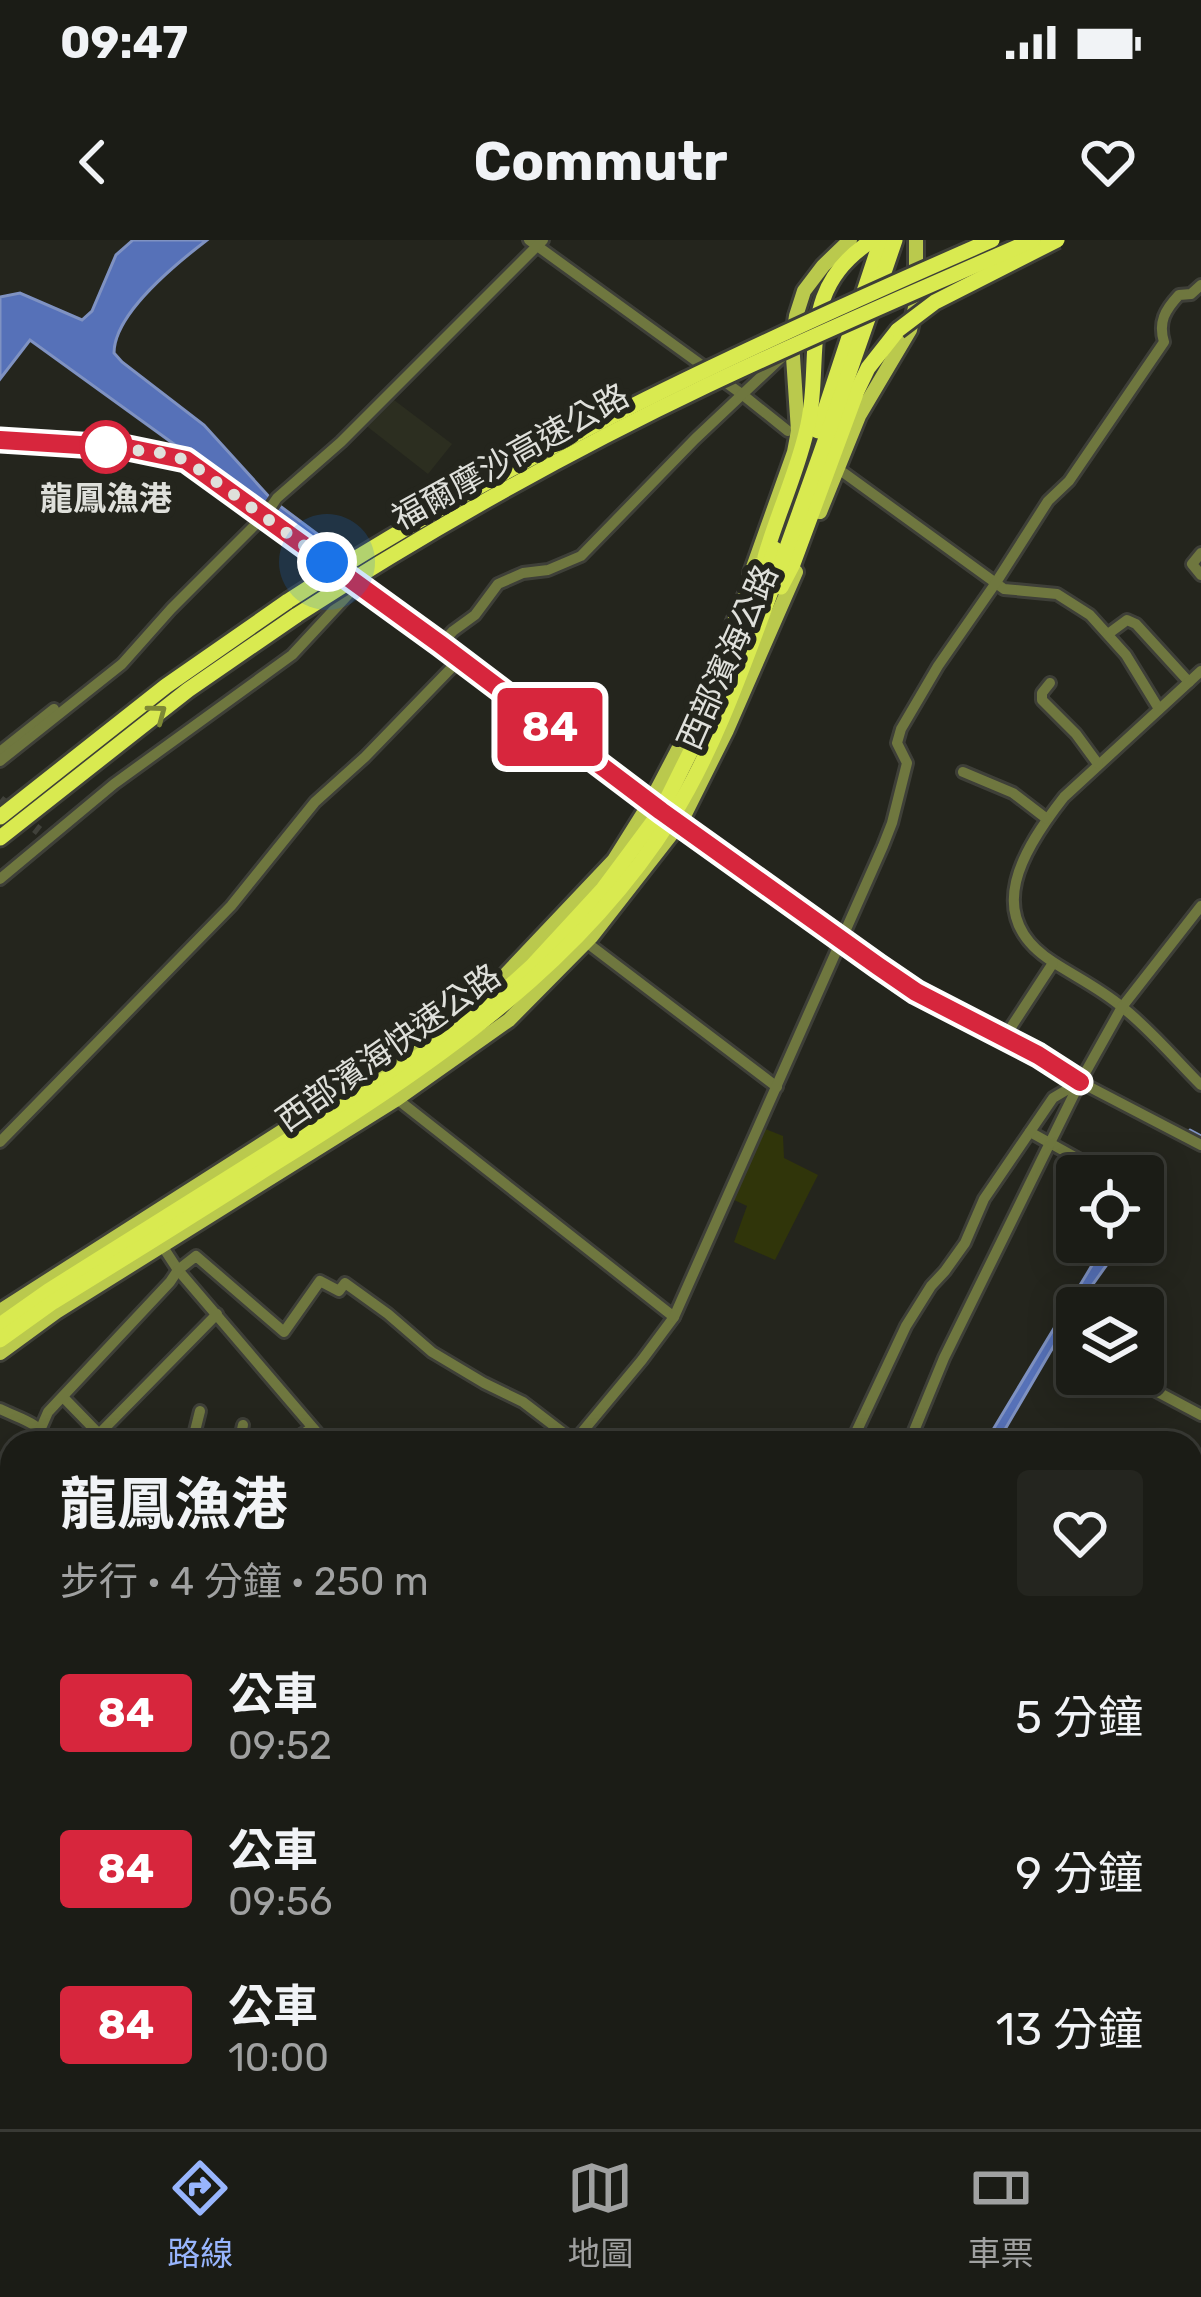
<!DOCTYPE html>
<html lang="zh-TW">
<meta charset="utf-8">
<style>
:root{--surface:#1b1c16;--page:#24251f;--text:#f1f3f6;--muted:#a0a1a1;--line:#393a35;--accent:#98b5fd}
body{margin:0;font-family:Rubik,"Noto Sans TC",sans-serif;background:var(--page);color:var(--text);height:100vh;display:flex;flex-direction:column;font-size:45px;white-space:nowrap}
*{box-sizing:border-box;margin:0}
p{font-size:39px;color:var(--muted)}
.icon{flex:none;width:66px;height:66px;fill:none;stroke:currentColor;stroke-width:2;stroke-linecap:round;stroke-linejoin:round}
.map{position:relative;flex:1;overflow:hidden}
.side{position:absolute;left:0px;top:1191px;width:1203px;height:699px;display:flex;flex-direction:column;background:var(--surface);border-radius:36px 36px 0 0;box-shadow:0 6px 30px #0003,0 0 0 3px var(--line)}
.side>*{flex:none}
.badge{padding:0 24px;border-radius:9px;font-size:42px;line-height:78px}
.fabs{position:absolute;left:1056px;top:915px;display:grid;gap:24px}
.fabs a{display:grid;place-items:center;width:108px;height:108px;border-radius:12px;background:var(--surface);box-shadow:0 6px 30px #0003,0 0 0 3px var(--line);font-size:60px}
.you{position:absolute;width:60px;height:60px;margin:-30px;border:9px solid #fff;border-radius:50%;background:#1a73e8;box-shadow:0 0 0 18px #1a73e833}
.map>.badge{position:absolute;translate:-50% -50%;box-shadow:0 0 0 6px #fff}
.round{display:grid;place-items:center;flex:none;width:126px;height:126px;border-radius:12px;background:var(--page)}
.headline{display:flex;align-items:center;justify-content:space-between;height:204px;padding:0 60px}
h1{font-size:57px;font-weight:700;line-height:90px}
ul{padding:0;list-style:none}
li{display:flex;align-items:center;gap:36px;height:156px;padding:0 60px}
li div{flex:1}
li b{display:block;font-size:45px}
li em{font-style:normal}
li .badge{min-width:132px;font-weight:700;text-align:center}
.status{display:flex;justify-content:space-between;align-items:center;height:84px;padding:0 60px;background:var(--surface);direction:ltr}
.status svg{height:33px;fill:currentColor}
header{display:flex;justify-content:space-between;align-items:center;height:156px;padding:0 60px;background:var(--surface);font-size:54px;font-weight:700}
.dock{display:flex;justify-content:space-around;align-items:center;height:168px;border-top:3px solid var(--line);background:var(--surface);font-size:33px;color:var(--muted)}
.dock a{display:grid;justify-items:center;gap:6px}
.dock .active{color:var(--accent)}
.map>svg:first-child{display:block}
.built{fill:#2c2e20}
.green{fill:#30350a}
.water{fill:#5671b8;stroke:#7f92c2;stroke-width:3}
.lines{fill:none;stroke-linecap:round;stroke-linejoin:round}
.stream{stroke:#7f92c2;stroke-width:3}
.minor-tunnel{stroke:#40413a;stroke-width:10;stroke-dasharray:10 5;stroke-linecap:butt}
.minor-casing{stroke:#3e3f38;stroke-width:16}
.major-casing{stroke:#3e3f38;stroke-width:20}
.highway-casing{stroke:#3e3f38;stroke-width:21}
.minor{stroke:#6f773f;stroke-width:10}
.major{stroke:#bac94d;stroke-width:14}
.highway{stroke:#d9ea50;stroke-width:15}
.highway-bridge-casing{stroke:#3e3f38;stroke-width:21;stroke-linecap:butt}
.highway-bridge{stroke:#d9ea50;stroke-width:15}
.oneway{stroke:#7e8836}
.line-casing{stroke:#fff;stroke-width:27}
.line{stroke:#d7263d;stroke-width:18}
.walk{stroke:#dfe0db;stroke-width:12;stroke-dasharray:0 21.6}
.stop-dot{fill:#fff;stroke:#d7263d;stroke-width:6}
.labels{text-anchor:middle;stroke-width:12;stroke-linejoin:round;paint-order:stroke}
.street-label{font-size:33px;fill:#dfe0db;stroke:#24251d}
.stop-label{font-size:33px;font-weight:bold;fill:#dfe0db;stroke:#24251d}
</style>
<div class="status"><b>09:47</b><svg viewBox="0 0 49 12"><path d="M0 12V9h3v3zM5 12V6h3v6zM10 12V3h3v9zM15 12V0h3v12zM26 1h20v11H26zM47 4h2v5h-2z"/></svg></div>
<header><svg class="icon" aria-label="back" viewBox="0 0 24 24"><path d="M15 5l-7 7 7 7"/></svg>Commutr<svg class="icon" aria-label="heart" viewBox="0 0 24 24"><path d="M12 20l-8-8c-3-5 5-10 8-4 3-6 11-1 8 4z"/></svg></header>
<div class="map">
<svg width="1201" height="1889" viewBox="0 0 1201 1889">
<rect width="100%" height="100%" fill="#24251d"/>
<g class="built">
<polygon points="390,157 452,204 428,234 364,184"/>
<polygon points="514,1878 716,1878 713,1889 512,1889"/>
</g>
<polygon class="green" points="763,888 783,896 784,918 818,935 775,1020 734,1002 747,966 732,959"/>
<g class="water">
<path d="M133 0H207C177 23 114 73 114 113L122 122 204 185 272 260 340 311 333 319 30 100 0 139V57L20 53 82 80 92 71 116 15Z"/>
<polygon points="1111,1002 1123,1002 1076,1068 997,1203 985,1203 1094,1022"/>
</g>
<g class="lines">
<polyline class="stream" points="1190,890 1201,896"/>
<polyline class="minor-tunnel" points="0,560 39,591"/>
<defs>
<g id="minor">
<polyline points="529,0 743,155 788,191"/>
<polyline points="0,199 128,208 186,220 440,405 656,566"/>
<polyline points="844,233 1004,349 1057,354 1090,375 1126,415 1159,469"/>
<polyline points="1201,313 1192,324 1201,335"/>
<polyline points="1108,394 1127,380 1136,384 1189,442"/>
<polyline points="440,405 453,391 475,375 498,344 523,333 548,330 581,316 695,199 782,117 789,113"/>
<path d="M1201 431 1064 557C1024 608 980 676 1053 722 1076 737 1101 749 1122 767 1151 790 1175 819 1201 845"/>
<polyline points="1050,443 1042,453 1042,460 1076,494 1098,524"/>
<polyline points="0,512 54,469"/>
<polyline points="0,521 122,424 171,369 266,274 277,258 341,202 543,0"/>
<polyline points="963,532 1013,553 1047,579"/>
<polyline points="676,579 916,753 1038,815 1080,842 1201,905"/>
<polyline points="0,639 114,544 292,415 358,344"/>
<polyline points="586,702 777,847"/>
<polyline points="1004,798 1053,723"/>
<polyline points="397,859 674,1077 642,1120 573,1203"/>
<polyline points="1030,892 1109,936"/>
<polyline points="0,902 231,666 315,562 365,517 460,419"/>
<polyline points="159,1001 178,1030 326,1203"/>
<path d="M674 1077 883 606 892 583 907 523 897 503 901 489 938 426 995 344 1048 261 1069 241 1164 102C1158 82 1165 70 1179 55L1191 54 1201 45"/>
<polyline points="1065,1103 1077,1109"/>
<polyline points="1124,1134 1201,1175"/>
<polyline points="63,1157 99,1194 119,1203"/>
<path d="M0 1169C23 1180 36 1181 52 1203"/>
<polyline points="99,1194 217,1074"/>
<polyline points="26,1203 41,1188 48,1172 170,1042 178,1030 196,1016 284,1092 320,1041 339,1051 345,1043 388,1074 432,1112 484,1143 523,1162 574,1201"/>
<polyline points="192,1203 200,1171"/>
<polyline points="239,1203 243,1185"/>
<polyline points="289,1203 312,1188"/>
<polyline points="851,1203 906,1086 931,1046 945,1031 965,1003 984,959 1053,858 1080,842"/>
<polyline points="909,1203 944,1118 1080,842 1122,767 1201,666"/>
<polyline points="0,1230 12,1218"/>
<polyline points="1191,1419 1201,1423"/>
<polyline points="0,1608 12,1598"/>
<polyline points="0,1617 12,1631"/>
<polyline points="0,1720 12,1706"/>
<polyline points="0,1745 12,1755"/>
<polyline points="1191,1771 1201,1774"/>
<polyline points="160,1878 174,1889"/>
<polyline points="369,1878 384,1889"/>
<polyline points="745,1878 747,1889"/>
<polyline points="722,1889 725,1878"/>
<polyline points="858,1889 861,1878"/>
<polyline points="898,1889 901,1878"/>
<polyline points="984,1889 987,1878"/>
<polyline points="1062,1889 1065,1878"/>
<polyline points="1137,1889 1140,1878"/>
</g>
<g id="major">
<polyline points="820,272 859,176 910,90 916,63 916,0"/>
<polyline points="751,333 794,212 798,191 792,102 796,76 804,51 823,26 850,0"/>
<polyline points="0,1071 400,816 489,752 614,620 651,561 707,454 736,377"/>
<polyline points="0,1113 56,1072 397,859 509,780 592,696 681,582 727,490 796,332"/>
</g>
<g id="highway">
<polyline points="818,191 881,0"/>
<path d="M765 317C777 275 796 235 806 193 825 119 793 50 873 0"/>
<polyline points="781,347 793,324 857,151 868,128 898,90"/>
<polyline points="734,383 759,325"/>
<polyline points="0,577 166,446 288,361"/>
<polyline points="0,598 188,450 297,375"/>
<polyline points="300,881 325,868"/>
<polyline points="0,1085 48,1051 403,828 489,765 532,726 603,649 661,571 729,434 775,309"/>
<path d="M0 1100 53 1062C128 1016 203 969 277 922 425 829 577 729 672 577 717 505 747 415 777 335 817 224 857 112 895 0"/>
</g>
</defs>
<use href="#minor" class="minor-casing"/>
<use href="#major" class="major-casing"/>
<use href="#highway" class="highway-casing"/>
<use href="#minor" class="minor"/>
<use href="#major" class="major"/>
<use href="#highway" class="highway"/>
<defs>
<g id="highway-bridge">
<polyline points="898,90 935,62 1057,0"/>
<path d="M288 361C511 216 749 106 992 0"/>
<path d="M297 375C429 290 565 213 706 146 813 95 924 48 1033 0"/>
</g>
</defs>
<use href="#highway-bridge" class="highway-bridge-casing"/>
<use href="#highway-bridge" class="highway-bridge"/>
</g>
<defs><path id="oneway-chevron" d="M-2-3.5L2.5 0L-2 3.5" fill="none" stroke-width="1.6" stroke-linecap="round" stroke-linejoin="round" transform="scale(3)"/></defs>
<use class="oneway" href="#oneway-chevron" transform="translate(158 473) rotate(-37)"/>
<g class="lines">
<defs>
<polyline id="line" points="0,200 128,208 186,220 440,404 661,571 878,726 916,752 1038,815 1080,842"/>
</defs>
<use href="#line" class="line-casing"/>
<use href="#line" class="line"/>
<polyline class="walk" points="106,207 90,205 161,213 186,220 327,322"/>
</g>
<circle class="stop-dot" cx="106" cy="207" r="24"/>
<g class="labels">
<g class="street-label">
<text transform="translate(510 216) rotate(-29)" y="12">福爾摩沙高速公路</text>
<text transform="translate(727 417) rotate(-66)" y="12">西部濱海公路</text>
<text transform="translate(388 807) rotate(-35)" y="12">西部濱海快速公路</text>
</g>
<g class="stop-label">
<text x="106" y="270">龍鳳漁港</text>
</g>
</g>
</svg>
<div class="fabs">
<a><svg class="icon" aria-label="locate" viewBox="0 0 24 24"><circle cx="12" cy="12" r="6"/><path d="M12 2v4M12 18v4M2 12h4M18 12h4"/></svg></a>
<a><svg class="icon" aria-label="layers" viewBox="0 0 24 24"><path d="M12 4l9 5-9 5-9-5zM3 14l9 5 9-5"/></svg></a>
</div>
<div class="you" style="left:327px;top:322px"></div>
<b class="badge" style="left:550px;top:487px;background:#d7263d;color:#fff">84</b>
<section class="side">
<div class="headline"><div><h1>龍鳳漁港</h1><p>步行 · 4 分鐘 · 250 m</p></div><a class="round"><svg class="icon" aria-label="heart" viewBox="0 0 24 24"><path d="M12 20l-8-8c-3-5 5-10 8-4 3-6 11-1 8 4z"/></svg></a></div>
<ul>
<li><span class="badge" style="background:#d7263d;color:#fff">84</span><div><b>公車</b><p>09:52</p></div><em>5 分鐘</em></li>
<li><span class="badge" style="background:#d7263d;color:#fff">84</span><div><b>公車</b><p>09:56</p></div><em>9 分鐘</em></li>
<li><span class="badge" style="background:#d7263d;color:#fff">84</span><div><b>公車</b><p>10:00</p></div><em>13 分鐘</em></li>
</ul>
</section>
</div>
<nav class="dock">
<a class="active"><svg class="icon" aria-label="directions" viewBox="0 0 24 24"><path d="M12 3l9 9-9 9-9-9zM9 14v-3h6M13 9l2 2-2 2"/></svg>路線</a>
<a><svg class="icon" aria-label="map" viewBox="0 0 24 24"><path d="M3 6l6-2 6 2 6-2v14l-6 2-6-2-6 2zM9 4v14M15 6v14"/></svg>地圖</a>
<a><svg class="icon" aria-label="tickets" viewBox="0 0 24 24"><path d="M3 7h18v10H3zM15 7v10"/></svg>車票</a>
</nav>
